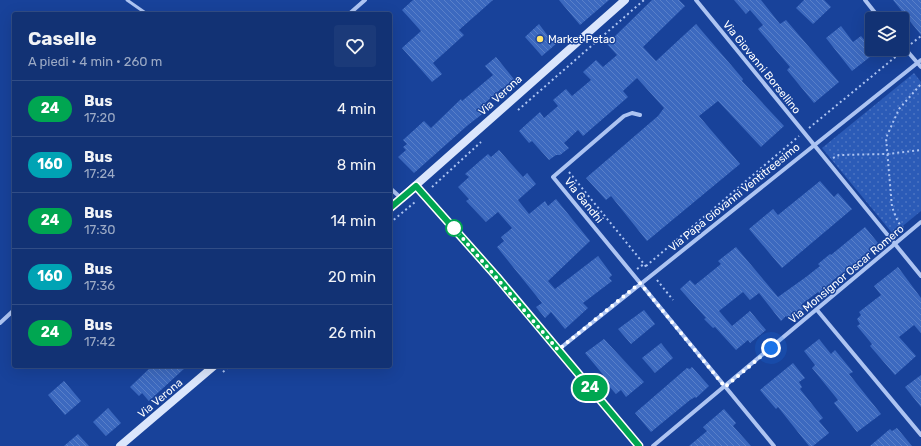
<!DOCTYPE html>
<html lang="it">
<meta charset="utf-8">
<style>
:root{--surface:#123274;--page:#1b3a79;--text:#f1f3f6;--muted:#9caac5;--line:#314d86}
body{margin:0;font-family:Rubik,sans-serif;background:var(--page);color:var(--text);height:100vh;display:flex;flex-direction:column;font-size:15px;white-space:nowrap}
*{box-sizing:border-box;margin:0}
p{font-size:13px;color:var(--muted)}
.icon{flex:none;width:22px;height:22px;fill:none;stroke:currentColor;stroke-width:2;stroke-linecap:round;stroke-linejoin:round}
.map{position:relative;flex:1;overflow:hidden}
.details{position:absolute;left:12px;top:12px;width:380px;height:356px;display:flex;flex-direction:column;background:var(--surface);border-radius:4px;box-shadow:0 4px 16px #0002,0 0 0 1px var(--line)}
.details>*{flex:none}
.badge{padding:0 8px;border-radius:13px;font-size:14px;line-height:26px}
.buttons{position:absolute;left:865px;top:12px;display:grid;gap:8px}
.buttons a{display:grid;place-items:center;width:44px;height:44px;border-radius:4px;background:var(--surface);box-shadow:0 4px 16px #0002,0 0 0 1px var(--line);font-size:20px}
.you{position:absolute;width:20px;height:20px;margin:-10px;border:3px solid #fff;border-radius:50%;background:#1a73e8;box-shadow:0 0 0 6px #1a73e833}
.map>.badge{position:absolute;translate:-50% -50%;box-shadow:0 0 0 2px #fff}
.round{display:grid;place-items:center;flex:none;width:42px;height:42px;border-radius:4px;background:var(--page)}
.headline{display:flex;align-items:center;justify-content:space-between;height:68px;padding:0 16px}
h1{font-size:19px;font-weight:700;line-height:30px}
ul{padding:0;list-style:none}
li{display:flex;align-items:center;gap:12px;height:56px;padding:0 16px;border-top:1px solid var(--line)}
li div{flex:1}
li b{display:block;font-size:15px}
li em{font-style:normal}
li .badge{min-width:44px;font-weight:700;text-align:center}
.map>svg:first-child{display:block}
.park{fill:url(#park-dots)}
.building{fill:url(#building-back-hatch)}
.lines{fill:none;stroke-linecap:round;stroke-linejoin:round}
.path{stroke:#adc4f2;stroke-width:2;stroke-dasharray:2 3;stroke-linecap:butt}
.lane{stroke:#adc4f2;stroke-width:3}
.street{stroke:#adc4f2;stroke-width:4}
.secondary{stroke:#dbe6fc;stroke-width:8}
.line-casing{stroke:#fff;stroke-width:9}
.line{stroke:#00a651;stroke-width:6}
.walk{stroke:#fff;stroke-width:4;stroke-dasharray:0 7.2}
.poi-dot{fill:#ffe56d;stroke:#18429a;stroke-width:1.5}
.stop-dot{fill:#fff;stroke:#00a651;stroke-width:2}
.labels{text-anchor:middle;stroke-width:3;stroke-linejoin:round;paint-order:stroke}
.poi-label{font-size:11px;fill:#fff;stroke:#18429a;text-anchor:start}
.street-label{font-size:11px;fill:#fff;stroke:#18429a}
</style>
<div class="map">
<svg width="921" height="446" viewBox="0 0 921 446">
<defs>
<pattern id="park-dots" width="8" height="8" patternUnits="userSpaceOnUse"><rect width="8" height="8" fill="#2b5bb7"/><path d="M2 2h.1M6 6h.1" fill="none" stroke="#4b74c2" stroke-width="1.8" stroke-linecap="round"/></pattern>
<pattern id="building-back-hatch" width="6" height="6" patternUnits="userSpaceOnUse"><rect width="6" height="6" fill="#3c69bf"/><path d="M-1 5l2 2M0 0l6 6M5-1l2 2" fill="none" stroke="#5980c9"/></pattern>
</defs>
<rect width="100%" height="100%" fill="#18429a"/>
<polygon class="park" points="914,73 921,82 921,211 893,234 822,148"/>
<g class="building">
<polygon points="413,0 493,0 459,30 464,35 433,63 442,74 432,82 402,48 421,31 402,10"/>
<polygon points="559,0 609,0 580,25"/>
<polygon points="652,0 679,0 685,6 643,47 656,61 696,24 743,79 742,81 784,126 761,147 718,101 699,116 740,164 647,241 611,196 606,200 586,178 658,116 664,108 637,78 623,91 628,97 583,136 578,130 564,143 569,148 560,155 556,155 549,160 532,141 529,143 519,131 540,112 544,118 558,106 553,100 566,89 572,96 591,80 583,72 596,60 603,67 617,55 607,44"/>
<polygon points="734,0 761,0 780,24 786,20 839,82 814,103 787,70 790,67 758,29 763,25 750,10 746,14"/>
<polygon points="804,0 824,0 831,7 813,24 796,8"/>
<polygon points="893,0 921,0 921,35"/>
<polygon points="539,24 548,36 551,34 557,43 542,56 525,37"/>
<polygon points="841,26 853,42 861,36 875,53 852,71 826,38"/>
<polygon points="496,57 517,83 506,93 502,88 485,103 490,108 468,125 414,173 398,157 406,150 403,147 407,144 403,140 424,121 431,128 461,99 462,101 493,75 485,66"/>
<polygon points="499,150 523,177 527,173 536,184 518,200 529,214 545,201 548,206 556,199 590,241 548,281 555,289 598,256 612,275 609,278 612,281 583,303 588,308 565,329 551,312 545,318 536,307 542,303 497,247 504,241 501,237 512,228 498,212 486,222 466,201 469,199 458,187 469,177 465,174 488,154 491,157"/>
<polygon points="820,181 834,197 838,193 852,209 782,268 749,229 773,209 778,215"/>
<polygon points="865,227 878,243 870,250 871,252 832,281 833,283 820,294 818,292 802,304 805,308 789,320 786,316 781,321 759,293 750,300 743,292 719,311 732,326 750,311 766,330 750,343 748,340 736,350 715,327 713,328 704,319 706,318 680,289 690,280 695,285 721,264 718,261 736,247 778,297 806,277 820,266 818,264 830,254 831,255"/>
<polygon points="898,267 921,298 921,333 914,325 899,337 916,356 895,375 870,346 872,344 857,326 860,324 857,319 861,315 859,312 881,295 874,286"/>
<polygon points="644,310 655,324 631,344 618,329"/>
<polygon points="604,339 644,382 626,397 621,390 616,394 608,385 610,383 585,353"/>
<polygon points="819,339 831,354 835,350 853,372 849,374 881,414 857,432 834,403 838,400 812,368 815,365 804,351"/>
<polygon points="661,343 673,358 655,373 642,358"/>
<polygon points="793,363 805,378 799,382 802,387 800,389 823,418 819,421 829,433 813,446 809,446 778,407 776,409 760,390"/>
<polygon points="152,366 187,366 149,401 142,393 139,396 130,387"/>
<polygon points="692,367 709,386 696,398 695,397 690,400 651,432 635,413 687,368 690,369"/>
<polygon points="921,375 921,407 905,387"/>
<polygon points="64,381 81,401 65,415 48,395"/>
<polygon points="108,408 121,423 106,436 93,422"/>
<polygon points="724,409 736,423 733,426 751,446 689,446 707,431 703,427"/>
<polygon points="897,428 912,446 870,446 890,429 892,431"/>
<polygon points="78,434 89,446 64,446"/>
</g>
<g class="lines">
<g class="path">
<polyline points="911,44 921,36"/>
<polyline points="518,110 644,0"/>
<polyline points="809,128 899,54"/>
<polyline points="833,158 839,155 887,154 921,150"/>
<polyline points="569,172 648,269"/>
<polyline points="570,186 576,181"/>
<polyline points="432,187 481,142"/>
<polyline points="390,223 415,202"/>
<polyline points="903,228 898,222 892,207 886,138 899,109 921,84"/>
<polyline points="646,266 799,136"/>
<polyline points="637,269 644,264"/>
<polyline points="657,280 673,300"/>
<polyline points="223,372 229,366"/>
</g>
<polyline class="lane" points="127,0 147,14"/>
<g class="street">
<polyline points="696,0 921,276"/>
<polyline points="865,0 880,19"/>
<polyline points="349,14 365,0"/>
<polyline points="902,45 921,67"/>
<polyline points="640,115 632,113 624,116 553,177 774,446"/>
<polyline points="415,186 497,277 639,446"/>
<polyline points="390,188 401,198"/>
<polyline points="817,310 921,435"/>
<polyline points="0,323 14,310"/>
<polyline points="558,350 921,60"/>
<polyline points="653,446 921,222"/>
</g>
<g class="secondary">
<polyline points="390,208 625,0"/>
<polyline points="120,446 214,366"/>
</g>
</g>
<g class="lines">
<defs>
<polyline id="line" points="390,208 416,186 497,277 639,446"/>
</defs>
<use href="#line" class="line-casing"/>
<use href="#line" class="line"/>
<polyline class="walk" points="454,228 558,350 640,283 725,387 771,348"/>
</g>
<circle class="poi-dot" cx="540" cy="39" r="4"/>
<circle class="stop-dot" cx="454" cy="228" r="8"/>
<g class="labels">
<g class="poi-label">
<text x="548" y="43">Market Petao</text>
</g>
<g class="street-label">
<text transform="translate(762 67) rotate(51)" y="4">Via Giovanni Borsellino</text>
<text transform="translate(500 95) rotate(-42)" y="4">Via Verona</text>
<text transform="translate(734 197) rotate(-39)" y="4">Via Papa Giovanni Ventitreesimo</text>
<text transform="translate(584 200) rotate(51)" y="4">Via Gandhi</text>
<text transform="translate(846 274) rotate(-40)" y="4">Via Monsignor Oscar Romero</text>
<text transform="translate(160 398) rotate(-40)" y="4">Via Verona</text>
</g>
</g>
</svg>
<div class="buttons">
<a><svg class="icon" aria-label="layers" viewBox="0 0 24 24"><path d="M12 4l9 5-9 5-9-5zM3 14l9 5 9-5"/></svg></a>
</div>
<div class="you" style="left:771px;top:348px"></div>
<b class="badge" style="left:590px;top:388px;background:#00a651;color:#fff">24</b>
<section class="details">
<div class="headline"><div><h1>Caselle</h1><p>A piedi · 4 min · 260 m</p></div><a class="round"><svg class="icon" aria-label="heart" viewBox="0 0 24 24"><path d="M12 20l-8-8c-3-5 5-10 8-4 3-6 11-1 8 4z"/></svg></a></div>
<ul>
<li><span class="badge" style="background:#00a651;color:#fff">24</span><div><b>Bus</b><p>17:20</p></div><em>4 min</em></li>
<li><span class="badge" style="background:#00a3b4;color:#fff">160</span><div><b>Bus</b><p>17:24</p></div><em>8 min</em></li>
<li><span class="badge" style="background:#00a651;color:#fff">24</span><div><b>Bus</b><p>17:30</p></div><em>14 min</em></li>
<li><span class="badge" style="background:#00a3b4;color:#fff">160</span><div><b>Bus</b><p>17:36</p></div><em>20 min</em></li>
<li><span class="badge" style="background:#00a651;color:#fff">24</span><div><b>Bus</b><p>17:42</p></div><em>26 min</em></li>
</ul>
</section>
</div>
